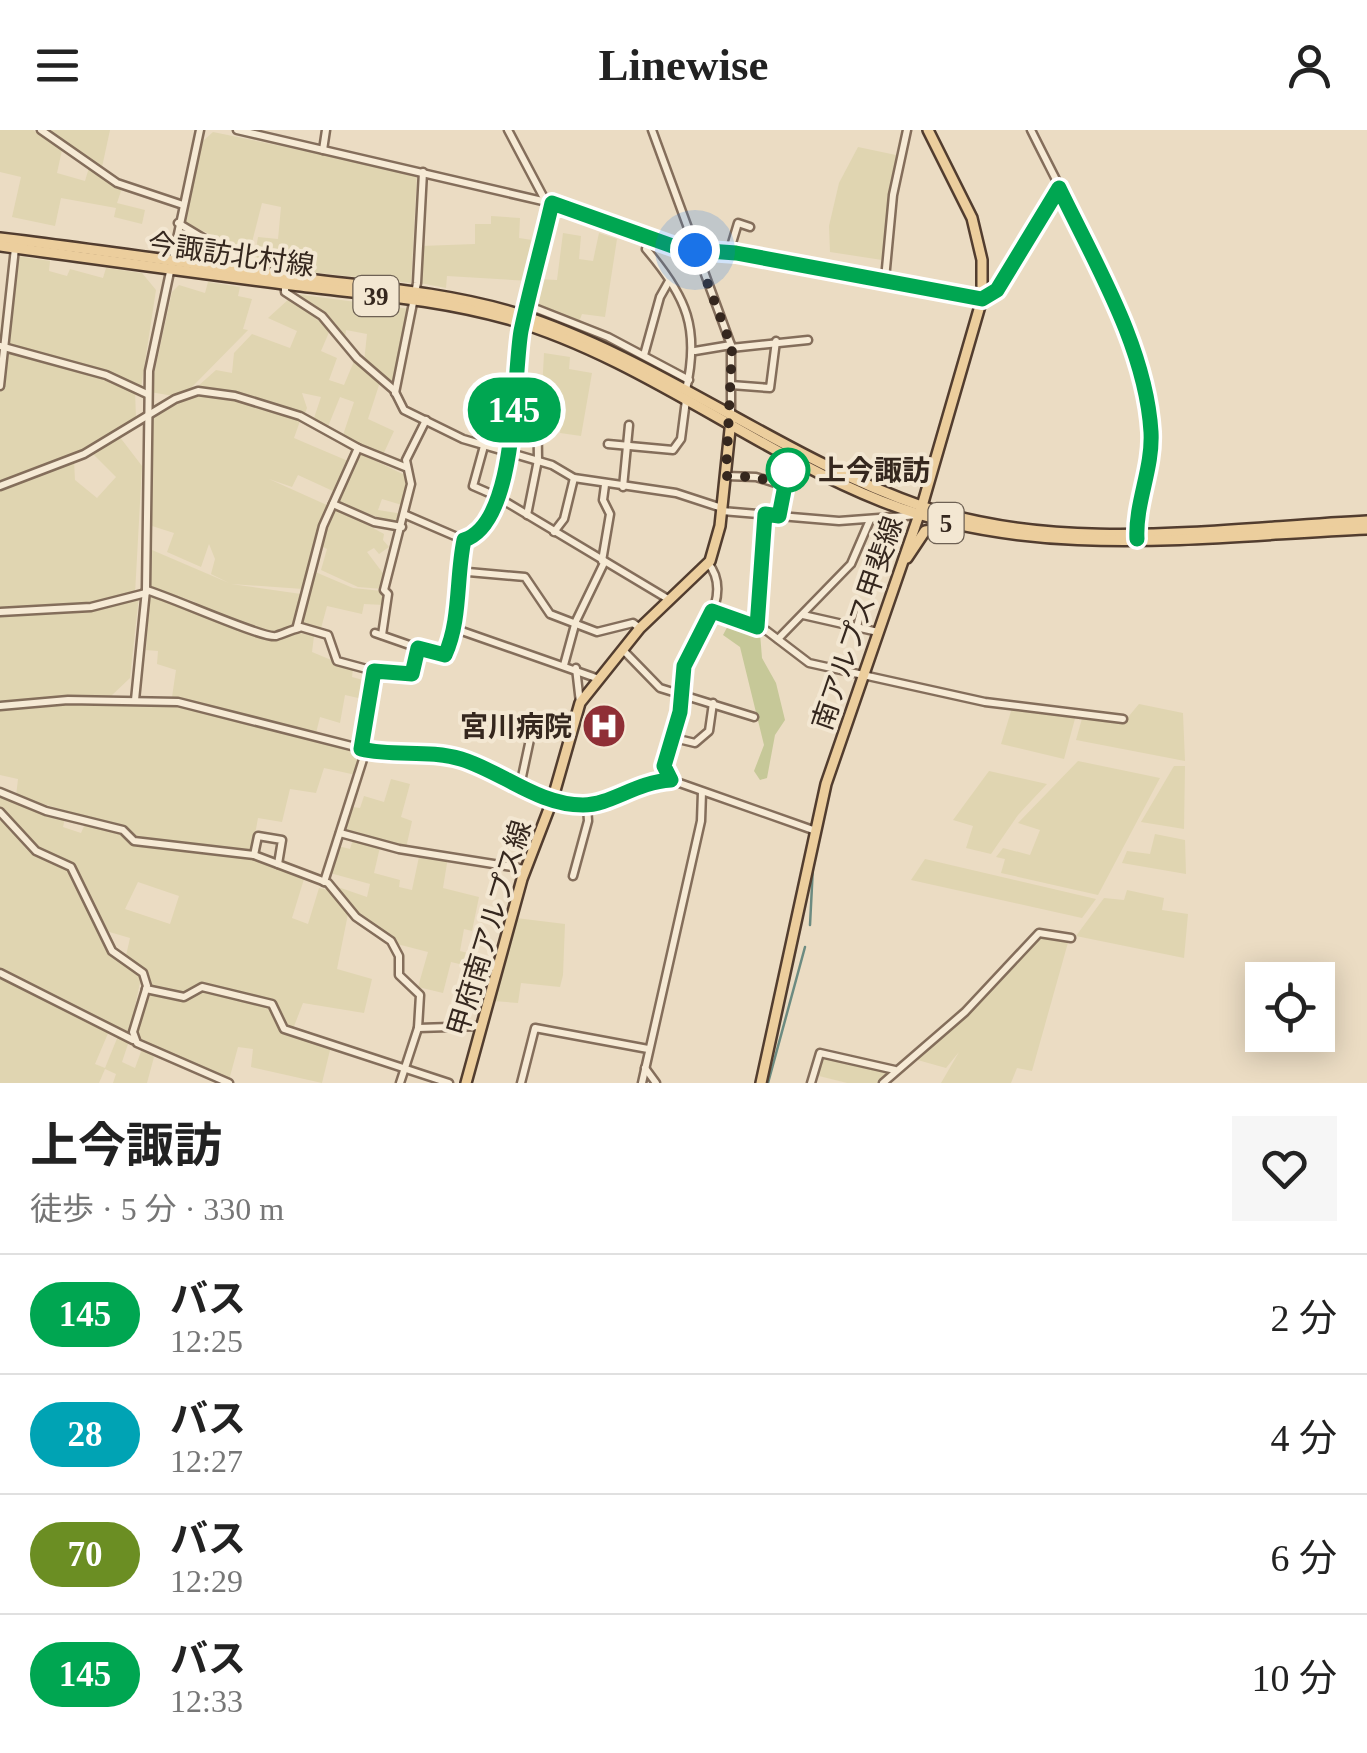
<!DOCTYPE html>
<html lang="ja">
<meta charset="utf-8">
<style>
:root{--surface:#fff;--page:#f6f6f6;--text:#222;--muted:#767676;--line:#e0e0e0}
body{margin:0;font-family:"Times New Roman","Noto Sans JP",serif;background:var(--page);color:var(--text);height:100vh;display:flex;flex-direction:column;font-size:38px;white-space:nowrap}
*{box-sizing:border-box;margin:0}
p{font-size:32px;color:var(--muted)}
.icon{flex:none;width:55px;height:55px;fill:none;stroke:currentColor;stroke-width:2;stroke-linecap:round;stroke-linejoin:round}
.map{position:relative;height:953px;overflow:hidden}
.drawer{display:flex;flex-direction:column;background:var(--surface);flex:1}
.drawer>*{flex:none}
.badge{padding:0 20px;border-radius:32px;font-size:35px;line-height:65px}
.buttons{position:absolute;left:1245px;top:832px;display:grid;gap:20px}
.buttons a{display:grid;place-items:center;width:90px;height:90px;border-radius:0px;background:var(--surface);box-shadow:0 5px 25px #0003;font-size:50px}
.you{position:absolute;width:50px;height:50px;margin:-25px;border:8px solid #fff;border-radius:50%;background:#1a73e8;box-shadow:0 0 0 15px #1a73e833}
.map>.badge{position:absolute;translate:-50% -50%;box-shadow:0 0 0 5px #fff}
.round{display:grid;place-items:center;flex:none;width:105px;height:105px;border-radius:0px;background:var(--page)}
.head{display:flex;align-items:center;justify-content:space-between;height:170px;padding:0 30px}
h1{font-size:48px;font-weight:700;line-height:75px}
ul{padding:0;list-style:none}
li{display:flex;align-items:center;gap:30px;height:120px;padding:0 30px;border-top:2px solid var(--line)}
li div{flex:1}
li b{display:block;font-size:38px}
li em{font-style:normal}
li .badge{min-width:110px;font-weight:700;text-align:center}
header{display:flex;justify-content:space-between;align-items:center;height:130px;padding:0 30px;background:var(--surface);font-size:45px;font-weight:700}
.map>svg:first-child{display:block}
.farmland{fill:#e0d5b1;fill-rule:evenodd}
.green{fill:#c6c898}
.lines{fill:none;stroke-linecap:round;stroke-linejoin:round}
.stream{stroke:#6c8b81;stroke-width:2.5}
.minor-casing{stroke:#846e5b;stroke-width:11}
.major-casing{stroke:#523d2f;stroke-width:14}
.minor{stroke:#f6ead5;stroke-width:6}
.major{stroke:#ecce9d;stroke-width:9}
.minor-bridge-casing{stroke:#846e5b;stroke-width:11;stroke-linecap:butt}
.minor-bridge{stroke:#f6ead5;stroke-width:6}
.line-casing{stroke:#fff;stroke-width:22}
.line{stroke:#00a651;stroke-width:15}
.walk{stroke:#35271e;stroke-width:10;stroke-dasharray:0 18}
.stop-dot{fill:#fff;stroke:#00a651;stroke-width:5}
.labels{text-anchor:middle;stroke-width:8;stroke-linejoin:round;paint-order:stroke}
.shield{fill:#f3e7d2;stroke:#6e6154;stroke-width:2.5}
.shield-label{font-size:25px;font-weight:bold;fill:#35271e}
.street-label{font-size:28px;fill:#35271e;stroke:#f3e7d2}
.stop-label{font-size:28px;font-weight:bold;fill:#35271e;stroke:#f3e7d2;text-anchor:start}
.poi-label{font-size:28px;font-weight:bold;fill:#35271e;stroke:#f3e7d2;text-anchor:end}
</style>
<header><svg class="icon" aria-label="menu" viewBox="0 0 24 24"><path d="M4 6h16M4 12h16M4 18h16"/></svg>Linewise<svg class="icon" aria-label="person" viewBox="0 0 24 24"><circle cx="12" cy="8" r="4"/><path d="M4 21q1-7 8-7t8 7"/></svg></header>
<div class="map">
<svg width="1367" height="953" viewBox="0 0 1367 953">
<rect width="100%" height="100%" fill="#ebdcc3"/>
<g class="farmland">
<polygon points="0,0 33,0 62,20 57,43 85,51 90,34 122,58 117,73 145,80 142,94 114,87 116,78 61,68 55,96 12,87 21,47 0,42"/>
<polygon points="52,0 110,0 102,37 51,4"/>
<polygon points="213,2 417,44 411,153 253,136 258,107 278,109 281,77 262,73 249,124 183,91 203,11"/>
<polygon points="858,17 896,25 882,130 830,122 829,96 839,53"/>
<polygon points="491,86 520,88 519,108 539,111 529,151 447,146 446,158 420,153 421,116 475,114 475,94 491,94"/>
<polygon points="563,103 581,106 579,129 593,131 599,103 617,109 605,187 582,184 579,192 531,173 538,149 557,150"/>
<polygon points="17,126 50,131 49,141 67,146 70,139 103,148 106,138 142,143 156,160 141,258 81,234 9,217"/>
<polygon points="208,152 240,157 238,166 252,169 243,199 248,200 190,259 174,266 150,262 172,162 179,155 205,163"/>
<polygon points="295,164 410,179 394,257 364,232 367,204 346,200 345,209"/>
<polygon points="290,168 330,200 321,221 337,228 329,250 344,255 355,229 380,252 368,289 394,301 382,327 342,308 354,272 340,267 327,299 313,291 321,267 302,263 307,278 304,286 239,264 197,257 216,240 232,243 234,223 252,204 290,218 297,201 268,188"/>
<polygon points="9,222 83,240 135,261 136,289 81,322 0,354 0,263"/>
<polygon points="544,223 570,227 569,239 592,243 581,306 560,303 562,284 541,280"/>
<polygon points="197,264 241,270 300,291 294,308 348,331 335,362 298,345 292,357 269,349 329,376 303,459 231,454 301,464 294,497 276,504 239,495 193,471 151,458 152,420 229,453 211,444 215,429 209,414 201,437 167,422 174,403 152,396 152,285"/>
<polygon points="119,306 142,336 135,464 92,474 0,481 0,359 74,330 75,350 97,368 116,347 91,322"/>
<polygon points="357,322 407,346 405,376 382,369 378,380 403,384 400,394 335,373"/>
<polygon points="335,377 384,404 383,410 389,417 379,424 374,418 367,422 385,446 383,459 358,457 321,440 327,419 321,416 325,398"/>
<polygon points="313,441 353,458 382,461 384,475 364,474 362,484 327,476 320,502 301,498"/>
<polygon points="150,464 272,510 295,502 314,506 312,522 353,539 352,547 370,552 367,570 345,565 340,593 320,587 316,603 172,567 176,540 157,534 158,521 146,520"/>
<polygon points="139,466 130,548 111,566 0,573 0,484 70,481"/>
<polygon points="59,573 196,578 362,622 356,645 324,638 316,663 290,659 282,692 258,688 252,721 137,708 125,698 16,666 18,649 0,645 0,579"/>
<polygon points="1139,574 1183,583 1185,631 1076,610 1083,585 1124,592"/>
<polygon points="1012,578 1076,585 1064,629 1001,614"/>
<polygon points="1078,631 1160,648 1098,765 1001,743 1005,729 996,727 1003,718 1030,725 1040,700 1018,693"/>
<polygon points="1174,636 1185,636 1184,699 1141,692"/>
<polygon points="989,641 1047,654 1018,685 991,724 966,718 973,696 953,690"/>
<polygon points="391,649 410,654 401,687 412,691 406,718 343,702 352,677 360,678 364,666 384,672"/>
<path d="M0 664 65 688 63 697 81 703 85 694 120 702 130 711 252 726 280 738 304 749 292 788 308 794 319 758 330 760 348 784 337 839 372 849 364 883 303 873 293 899 284 894 279 877 271 872 198 854 181 864 149 857 143 839 125 830 130 808 106 801 77 741 38 720 0 680ZM138 752 179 766 170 794 125 779Z"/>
<polygon points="0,685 27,720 62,735 75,745 113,827 141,848 129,905 0,839"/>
<polygon points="1155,704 1185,710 1186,744 1122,733 1127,721 1150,724"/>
<polygon points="353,709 380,717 374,743 400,750 399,757 412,760 420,722 448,727 443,758 479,767 472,801 464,799 460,821 496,830 493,842 451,832 443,863 418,857 428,822 397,814 357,786 332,755 367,767 370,754 330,743 338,716 350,719"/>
<polygon points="925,729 1096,769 1082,788 911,750"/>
<polygon points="1127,760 1164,768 1162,780 1188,784 1184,828 1076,806 1104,768 1124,770"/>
<polygon points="516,788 565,794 563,845 560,857 521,853 518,873 493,871"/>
<polygon points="1040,805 1069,809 1032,941 1017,938 1011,953 941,953 959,922 946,938 914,929"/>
<polygon points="0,846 109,901 95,934 105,938 118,906 129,911 122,932 135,938 142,919 154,927 147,953 113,953 116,944 105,939 99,953 0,953"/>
<polygon points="202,859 271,874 280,899 331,916 322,953 251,937 253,919 238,917 229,950 138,912 135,907 146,864 184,869"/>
<polygon points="822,927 890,943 880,953 847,953 815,945"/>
</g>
<polygon class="green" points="731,490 760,503 762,528 776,553 785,590 775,605 767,648 760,650 754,641 764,615 740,517 723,505"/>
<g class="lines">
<g class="stream">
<polyline points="810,795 813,736"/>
<polyline points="768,953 805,817"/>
</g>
<defs>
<g id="minor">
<polyline points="41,0 117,53 183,75"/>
<polyline points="237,0 564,76 681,119 736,123 982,169 997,160 1059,57"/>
<polyline points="508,0 545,70"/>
<polyline points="652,0 731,215 731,283"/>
<path d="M1031 0C1067 73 1154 231 1152 308 1151 342 1136 373 1137 407"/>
<polyline points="323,20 326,0"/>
<polyline points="552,73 527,175 608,207 689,250"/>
<polyline points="178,93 243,132 245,140"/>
<path d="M650 108 646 119C687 167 700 199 686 260"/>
<polyline points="729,123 738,93 750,97"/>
<polyline points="885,149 893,65 907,0"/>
<polyline points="285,154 285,162 322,186 357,228 394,260 404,280 463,309 552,335 574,348 676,363 722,378"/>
<polyline points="521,205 512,312 487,388 464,410 456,444 456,499 599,549"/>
<polyline points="0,216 106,245 147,264"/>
<polyline points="731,218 808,210"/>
<polyline points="695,221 731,215"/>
<polyline points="644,225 660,167 669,151"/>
<polyline points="731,255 770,258 776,211"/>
<polyline points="0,256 15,118"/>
<polyline points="395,263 417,153 423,42"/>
<polyline points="608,314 673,320 681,309 686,270"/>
<polyline points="484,316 473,356 496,366 668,469"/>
<polyline points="358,318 323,396 297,496 328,505 337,531 374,541 412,544 418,518 445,525 456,499"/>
<polyline points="726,346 756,347 785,356"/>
<polyline points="0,356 84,324 175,269 198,261 235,266 300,286 358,318 405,337"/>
<polyline points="623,357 629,295"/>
<polyline points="333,374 374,392 402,397"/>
<polyline points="722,381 839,391 919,385"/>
<polyline points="406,385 464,410"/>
<polyline points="527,385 538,330 537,261"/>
<polyline points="779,386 788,340"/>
<polyline points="554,402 564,389 574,348"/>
<polyline points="602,431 610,384 603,370 605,355"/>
<polyline points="457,441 525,447 550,484 597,502 633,493 640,498"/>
<path d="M146 460C169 466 263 509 276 506 283 504 291 500 299 498"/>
<polyline points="712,481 767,501 809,533 985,572 1123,589"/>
<polyline points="0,482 91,477 146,463"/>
<polyline points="803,485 878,502"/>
<polyline points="757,497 765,385"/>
<polyline points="857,497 862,477"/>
<polyline points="375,503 418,518"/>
<polyline points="382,505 388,464 384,460 411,354 406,330 426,290"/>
<polyline points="778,509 851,434 870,390"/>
<polyline points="623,520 660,558 754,587"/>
<polyline points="564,535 576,491 604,433"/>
<polyline points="576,538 580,573"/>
<polyline points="135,570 146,460 149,241 200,0"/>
<polyline points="0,576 68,570 178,572 383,624 460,629 552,671 595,674 639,655 671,650 813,700"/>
<polyline points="674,608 695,613 709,601 713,573"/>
<polyline points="361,619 374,542"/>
<path d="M671 650 665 636C669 618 676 602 679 583 682 568 679 549 685 535 699 507 734 464 708 433"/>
<polyline points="520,656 532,600"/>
<polyline points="0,662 46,681 123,700 134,711 254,725 328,753 356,787 391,811 399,826 399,845 420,865 418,898 400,953"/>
<polyline points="0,682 36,721 71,737 112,821 143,843 147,856 133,902 137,913 229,953"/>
<polyline points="340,703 399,719 525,739"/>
<polyline points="254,725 258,706 282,710 278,734"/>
<polyline points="573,746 588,691 587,675"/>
<polyline points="324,752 366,620"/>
<polyline points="0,843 133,910"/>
<polyline points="146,859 184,867 202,857 272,874 284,899 449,953"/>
<polyline points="418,898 482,896"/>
<polyline points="645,938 656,953"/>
<polyline points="521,953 535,898 648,919"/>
<polyline points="642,953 701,691 702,662"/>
<polyline points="811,953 820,923 895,940"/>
<polyline points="883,953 965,882 1039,803 1071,808"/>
</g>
<g id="major">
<path d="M0 108C100 120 200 135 299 148 371 157 446 162 515 183 660 229 781 328 924 377 1063 424 1224 398 1367 391"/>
<path d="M0 116C97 129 195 143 292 155 364 164 438 169 508 189 642 228 753 320 881 371 1034 432 1206 406 1367 399"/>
<polyline points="907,428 925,401 946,398"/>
<polyline points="466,953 522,749 552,671 580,573 640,498 710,431 720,396 731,290"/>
<polyline points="761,953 826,654 922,376 982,169 982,130 972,88 928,0"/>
</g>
</defs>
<use href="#minor" class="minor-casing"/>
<use href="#major" class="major-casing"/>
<use href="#minor" class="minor"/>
<use href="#major" class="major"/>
<defs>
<polyline id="minor-bridge" points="521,205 527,175"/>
</defs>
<use href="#minor-bridge" class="minor-bridge-casing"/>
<use href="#minor-bridge" class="minor-bridge"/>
</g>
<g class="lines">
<defs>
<path id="line" d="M788 340 779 386 765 384 757 497 712 481 684 536 680 582 664 636 671 650C636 652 611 675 583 675 538 675 503 642 461 629 428 619 394 627 361 619L374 541 412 544 418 518 445 525C461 490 456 448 464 410 518 393 513 246 521 201 530 158 542 116 552 73L681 119 736 123 982 169 997 160 1059 58C1095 133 1146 218 1151 302 1153 339 1135 373 1137 409"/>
</defs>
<use href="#line" class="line-casing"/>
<use href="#line" class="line"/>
<polyline class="walk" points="695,120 732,218 726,346 756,347 785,356 788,340"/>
</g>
<defs>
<symbol id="hospital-disc" viewBox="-11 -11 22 22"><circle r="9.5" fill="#8f2f36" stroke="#f3e7d2"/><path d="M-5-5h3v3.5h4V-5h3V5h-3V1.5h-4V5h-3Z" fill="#fff"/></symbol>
</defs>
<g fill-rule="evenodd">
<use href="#hospital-disc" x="579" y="571" width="50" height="50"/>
</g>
<circle class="stop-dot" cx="788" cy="340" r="20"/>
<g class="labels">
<g class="shield">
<rect x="353.5" y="146" width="45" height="40" rx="8"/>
<rect x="928.5" y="373" width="35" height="40" rx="8"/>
</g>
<g class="shield-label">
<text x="376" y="175">39</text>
<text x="946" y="402">5</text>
</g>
<g class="street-label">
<text transform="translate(231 124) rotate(8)" y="10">今諏訪北村線</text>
<text transform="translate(857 493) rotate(-71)" y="10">南アルプス甲斐線</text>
<text transform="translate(489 798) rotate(-73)" y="10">甲府南アルプス線</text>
</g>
<g class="stop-label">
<text x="818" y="350">上今諏訪</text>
</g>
<g class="poi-label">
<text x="572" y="606">宮川病院</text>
</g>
</g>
</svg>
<div class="buttons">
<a><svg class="icon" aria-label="locate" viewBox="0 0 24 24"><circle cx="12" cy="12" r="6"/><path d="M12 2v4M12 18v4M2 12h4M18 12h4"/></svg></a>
</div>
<div class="you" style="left:695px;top:120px"></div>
<b class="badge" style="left:514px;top:280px;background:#00a651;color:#fff">145</b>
</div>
<section class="drawer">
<div class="head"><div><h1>上今諏訪</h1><p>徒歩 · 5 分 · 330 m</p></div><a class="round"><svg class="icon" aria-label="heart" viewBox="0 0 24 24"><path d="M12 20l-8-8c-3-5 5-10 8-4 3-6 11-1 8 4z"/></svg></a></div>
<ul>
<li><span class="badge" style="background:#00a651;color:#fff">145</span><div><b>バス</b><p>12:25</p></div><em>2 分</em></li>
<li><span class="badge" style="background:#00a3b4;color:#fff">28</span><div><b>バス</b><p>12:27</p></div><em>4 分</em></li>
<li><span class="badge" style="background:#6b8e23;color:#fff">70</span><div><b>バス</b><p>12:29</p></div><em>6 分</em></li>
<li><span class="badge" style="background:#00a651;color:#fff">145</span><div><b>バス</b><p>12:33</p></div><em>10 分</em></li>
</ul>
</section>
